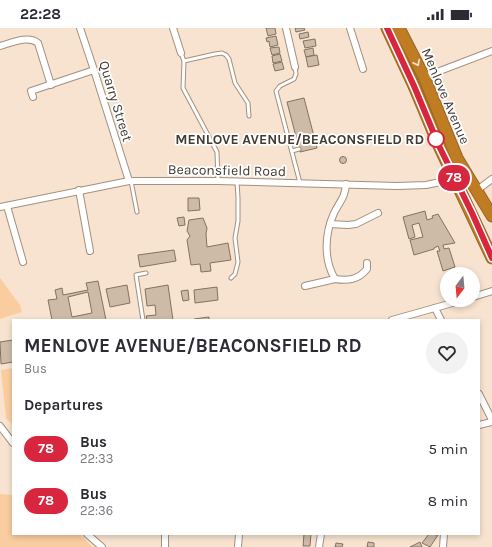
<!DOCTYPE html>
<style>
:root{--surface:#fff;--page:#f2f2f3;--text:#2b2b33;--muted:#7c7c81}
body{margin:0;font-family:Karla,sans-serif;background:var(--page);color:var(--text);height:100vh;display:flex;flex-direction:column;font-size:15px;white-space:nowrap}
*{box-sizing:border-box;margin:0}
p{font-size:13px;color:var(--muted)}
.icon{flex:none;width:22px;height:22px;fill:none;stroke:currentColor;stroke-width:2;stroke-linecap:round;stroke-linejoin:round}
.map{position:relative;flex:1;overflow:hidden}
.sheet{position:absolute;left:12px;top:291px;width:468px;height:216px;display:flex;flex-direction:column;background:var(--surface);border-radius:0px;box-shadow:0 2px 6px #0003}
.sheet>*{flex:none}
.badge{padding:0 8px;border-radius:13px;font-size:14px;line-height:26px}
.needle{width:26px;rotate:196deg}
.controls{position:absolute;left:440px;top:239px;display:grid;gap:8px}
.controls a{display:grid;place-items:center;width:40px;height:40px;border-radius:50%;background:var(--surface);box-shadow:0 2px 6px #0003;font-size:20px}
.map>.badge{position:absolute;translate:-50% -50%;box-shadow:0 0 0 2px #fff}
h2{padding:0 12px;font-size:15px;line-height:36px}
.round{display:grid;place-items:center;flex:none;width:42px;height:42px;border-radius:21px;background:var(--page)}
.summary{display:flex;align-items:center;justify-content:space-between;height:68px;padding:0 12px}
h1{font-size:19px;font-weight:700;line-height:30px}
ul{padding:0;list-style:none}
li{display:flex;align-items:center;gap:12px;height:52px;padding:0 12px}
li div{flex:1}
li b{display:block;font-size:15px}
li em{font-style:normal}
li .badge{min-width:44px;font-weight:700;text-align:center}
.status{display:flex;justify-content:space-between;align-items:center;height:28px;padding:0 20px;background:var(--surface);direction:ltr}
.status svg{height:11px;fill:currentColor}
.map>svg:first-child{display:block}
.green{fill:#f9cd9f}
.building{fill:#cdbaa7;stroke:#847260;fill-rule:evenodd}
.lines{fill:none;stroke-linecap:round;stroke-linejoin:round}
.lane-casing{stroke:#a3907e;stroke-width:5}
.street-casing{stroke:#a3907e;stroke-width:8}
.highway-casing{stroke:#946528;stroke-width:13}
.lane{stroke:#fff;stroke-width:3}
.street{stroke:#fff;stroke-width:6}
.highway{stroke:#c07c22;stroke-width:11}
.oneway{stroke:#f2e5d3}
.line-casing{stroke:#fff;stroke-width:9}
.line{stroke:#d7263d;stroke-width:6}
.stop-dot{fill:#fff;stroke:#d7263d;stroke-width:2}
.labels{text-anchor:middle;stroke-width:3.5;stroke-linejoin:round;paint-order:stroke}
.street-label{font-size:14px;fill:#423b33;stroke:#fff}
.stop-label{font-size:14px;font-weight:bold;fill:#423b33;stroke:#fff;text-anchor:end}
</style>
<div class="status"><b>22:28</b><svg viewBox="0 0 49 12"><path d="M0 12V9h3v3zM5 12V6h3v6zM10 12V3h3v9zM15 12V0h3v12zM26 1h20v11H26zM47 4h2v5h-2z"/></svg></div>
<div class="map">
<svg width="492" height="519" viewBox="0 0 492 519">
<rect width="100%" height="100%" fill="#f7e3cf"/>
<g class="green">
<polygon points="0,250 20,277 22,284 0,291"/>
<polygon points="13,340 13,397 6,390 1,342"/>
<polygon points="0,466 13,467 13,506 80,506 92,519 0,519"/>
</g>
<g class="building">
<polygon points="266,0 275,0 276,6 268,8"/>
<polygon points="295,0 304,0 305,2 296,4"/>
<polygon points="308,4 309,9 300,11 299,6"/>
<polygon points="276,8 278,17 270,19 269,13 267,14 266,10"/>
<polygon points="315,11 316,18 305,20 303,13"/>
<polygon points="279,19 280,25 272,27 270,20"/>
<polygon points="313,20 314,27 306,29 304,22"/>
<polygon points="280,26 282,33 273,35 272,28"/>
<polygon points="317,27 319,37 308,39 306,29"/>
<polygon points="282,34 284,41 275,43 273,36"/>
<polygon points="304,70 317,120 300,124 287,74"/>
<circle cx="343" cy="132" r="3.5"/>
<polygon points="188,170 199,170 200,182 188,183"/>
<polygon points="425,183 427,192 433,190 432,188 438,186 455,215 443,217 444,221 449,220 455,239 443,243 437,223 440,223 438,218 434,220 434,221 414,227 410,212 423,209 419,195 412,197 415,209 409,211 403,189"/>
<polygon points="184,189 185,197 179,198 177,190"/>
<polygon points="203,190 207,200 206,206 207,219 228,215 231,232 210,235 211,243 201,244 200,236 191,237 187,212 190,208 187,203 189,192"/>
<polygon points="174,222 176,233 140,239 138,227"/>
<path d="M98 253 106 292H52L48 272 57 271 55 262 62 260 63 267 88 262 86 255ZM88 264 92 285 72 289 68 269Z"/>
<polygon points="127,257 130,275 110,279 106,261"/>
<polygon points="168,257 173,292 147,292 146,288 156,287 155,277 147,278 145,261"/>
<polygon points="217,259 218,272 195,275 194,262"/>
<polygon points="188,262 189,272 183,273 181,263"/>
<polygon points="209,289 209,292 194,292 194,291"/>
<polygon points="13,312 13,334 1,336 0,314"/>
<polygon points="304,506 311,506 310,518 303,518"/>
<polygon points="429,506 438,507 430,519 422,515"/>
<polygon points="368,514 374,515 374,519 367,519"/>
<polygon points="420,514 422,519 410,519"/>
<polygon points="336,515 343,516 342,519 335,519"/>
</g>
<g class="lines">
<defs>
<g id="lane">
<polyline points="181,25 184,33 183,60 217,124 218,153"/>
<polyline points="184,33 215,26 222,25 226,27 229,31 235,55 248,75 249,88"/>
<polyline points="295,39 296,46 294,51 280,58 276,63 300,155"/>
<polyline points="292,123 299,121"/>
<polyline points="131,153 137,184"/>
<polyline points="231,250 235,246 238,234 235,210 238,193 238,170 237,153"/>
<polyline points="143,292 136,247 146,245"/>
</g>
<g id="street">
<polyline points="80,0 94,42 129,153"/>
<polyline points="173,0 181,25"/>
<polyline points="286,0 295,39"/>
<polyline points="350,0 363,41"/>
<path d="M0 18C11 15 28 7 38 15L51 57"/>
<polyline points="424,49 492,23"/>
<polyline points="33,69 31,63 94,42"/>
<path d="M346 156C345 170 340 173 334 185 325 205 323 231 335 251 348 253 358 252 367 241V235"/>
<polyline points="79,162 90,223"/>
<polyline points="476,163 492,151"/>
<polyline points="7,178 23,234"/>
<polyline points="0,179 129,153 218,153 397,158 426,157 455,151"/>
<polyline points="330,196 348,197 356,196 378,185"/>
<polyline points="305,258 335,251"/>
<polyline points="473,269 492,263"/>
<polyline points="435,280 441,292"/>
<polyline points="392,292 463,272"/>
<polyline points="479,366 492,392"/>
<polyline points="479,397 492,394"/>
<polyline points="0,398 13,415"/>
<polyline points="87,506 102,519"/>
<polyline points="165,519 165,506"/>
<polyline points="238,519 239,506"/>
<polyline points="319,519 321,506"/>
<polyline points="443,519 444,506"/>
</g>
<g id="highway">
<polyline points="387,0 414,58 440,120 492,230"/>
<polyline points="399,0 424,49 457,130 492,188"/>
</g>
</defs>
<use href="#lane" class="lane-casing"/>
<use href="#street" class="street-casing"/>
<use href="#highway" class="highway-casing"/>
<use href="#lane" class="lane"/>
<use href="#street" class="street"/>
<use href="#highway" class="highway"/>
</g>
<defs><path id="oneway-chevron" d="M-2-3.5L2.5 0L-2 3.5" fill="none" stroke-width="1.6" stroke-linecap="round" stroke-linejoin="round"/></defs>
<use class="oneway" href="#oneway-chevron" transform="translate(417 35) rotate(63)"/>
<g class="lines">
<defs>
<polyline id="line" points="387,0 414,58 440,120 472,185 492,230"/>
</defs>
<use href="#line" class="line-casing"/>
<use href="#line" class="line"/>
</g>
<circle class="stop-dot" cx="436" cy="111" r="8"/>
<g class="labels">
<g class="street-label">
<text transform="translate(446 68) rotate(67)" y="5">Menlove Avenue</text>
<text transform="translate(116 73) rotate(73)" y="5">Quarry Street</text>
<text transform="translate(227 142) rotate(1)" y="5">Beaconsfield Road</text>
</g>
<g class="stop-label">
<text x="424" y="116">MENLOVE AVENUE/BEACONSFIELD RD</text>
</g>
</g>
</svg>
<div class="controls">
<a><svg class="needle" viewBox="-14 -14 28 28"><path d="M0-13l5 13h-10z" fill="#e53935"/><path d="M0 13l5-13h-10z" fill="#7c7c81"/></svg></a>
</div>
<b class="badge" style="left:454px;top:150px;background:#d7263d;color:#fff">78</b>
<section class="sheet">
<div class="summary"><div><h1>MENLOVE AVENUE/BEACONSFIELD RD</h1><p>Bus</p></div><a class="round"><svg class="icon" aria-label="heart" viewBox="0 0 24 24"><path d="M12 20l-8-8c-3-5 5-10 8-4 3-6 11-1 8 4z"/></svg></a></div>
<h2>Departures</h2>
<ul>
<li><span class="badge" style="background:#d7263d;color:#fff">78</span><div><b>Bus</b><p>22:33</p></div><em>5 min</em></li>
<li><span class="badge" style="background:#d7263d;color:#fff">78</span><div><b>Bus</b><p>22:36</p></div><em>8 min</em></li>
</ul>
</section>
</div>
